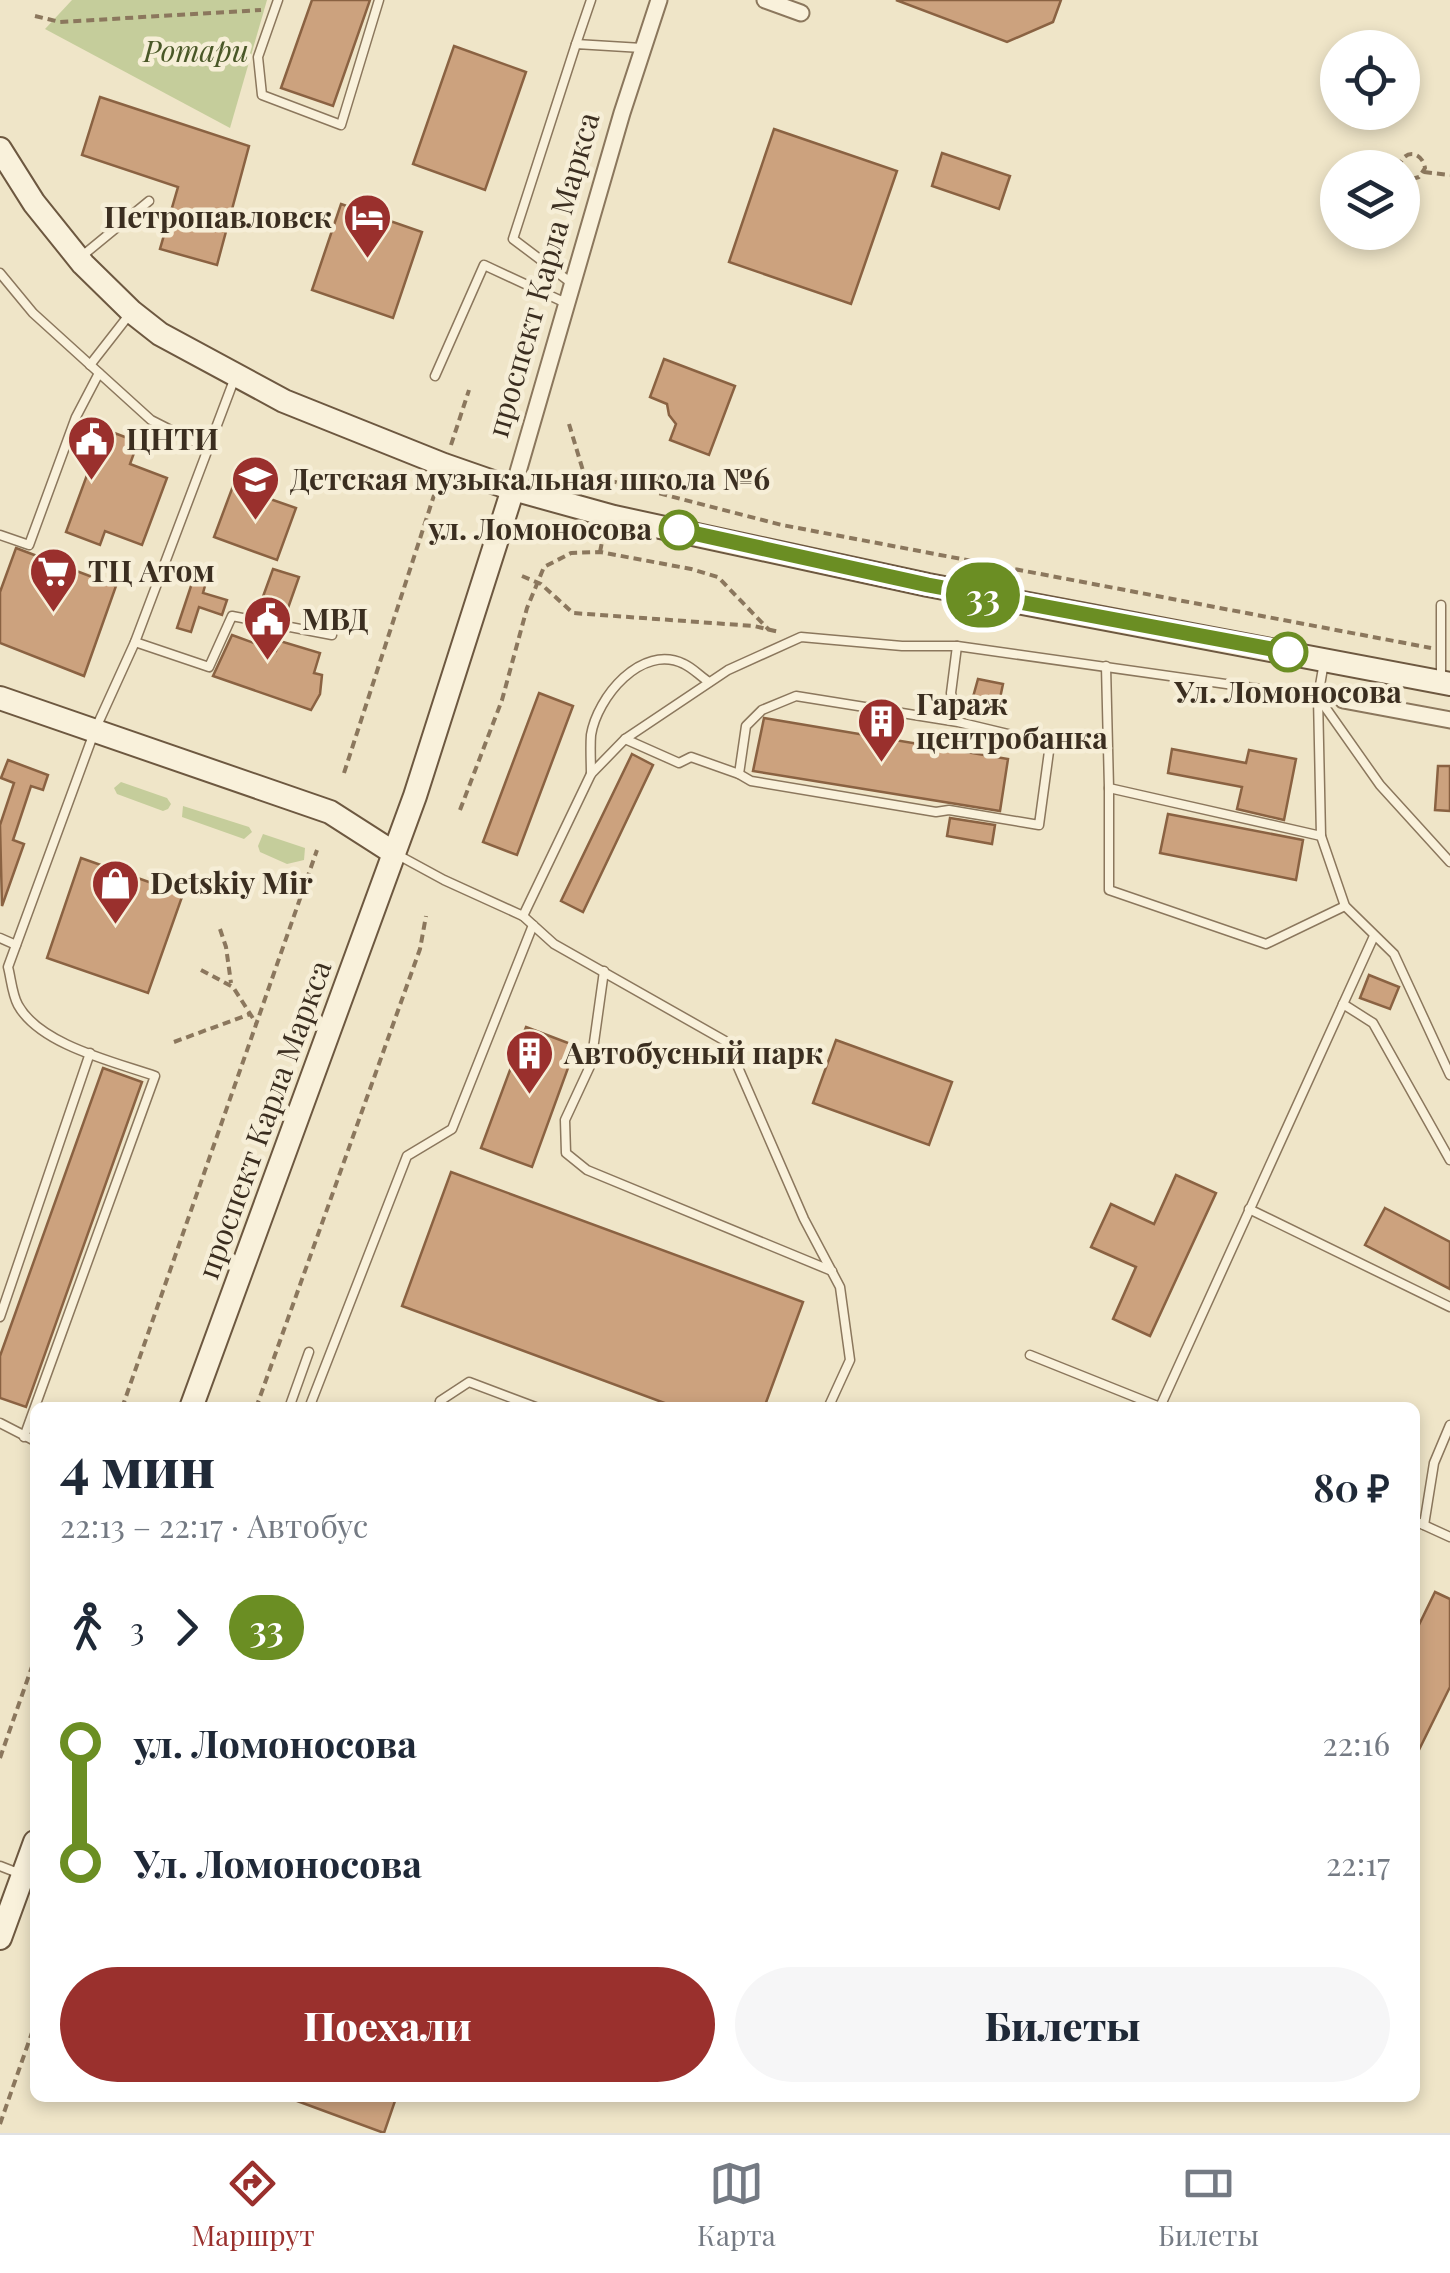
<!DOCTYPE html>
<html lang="ru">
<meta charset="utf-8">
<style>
:root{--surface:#fff;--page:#f6f6f7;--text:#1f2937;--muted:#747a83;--line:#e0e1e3;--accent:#9a302d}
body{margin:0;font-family:"Playfair Display",serif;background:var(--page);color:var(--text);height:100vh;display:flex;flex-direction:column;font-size:38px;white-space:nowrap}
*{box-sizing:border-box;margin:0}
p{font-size:32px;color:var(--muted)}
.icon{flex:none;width:55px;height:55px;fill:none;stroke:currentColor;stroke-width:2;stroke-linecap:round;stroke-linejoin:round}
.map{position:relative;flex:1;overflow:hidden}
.drawer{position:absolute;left:30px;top:1402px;width:1390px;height:700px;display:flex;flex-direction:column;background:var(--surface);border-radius:15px;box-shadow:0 5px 15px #0003}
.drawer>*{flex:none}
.badge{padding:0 20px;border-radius:32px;font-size:35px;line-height:65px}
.tools{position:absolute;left:1320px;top:30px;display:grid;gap:20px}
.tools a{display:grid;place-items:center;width:100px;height:100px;border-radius:50%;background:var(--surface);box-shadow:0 5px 15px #0003;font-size:50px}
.map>.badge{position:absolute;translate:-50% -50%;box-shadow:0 0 0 5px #fff}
.legs{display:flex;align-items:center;gap:15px;height:110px;padding:0 30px;font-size:32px}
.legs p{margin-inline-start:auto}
.summary{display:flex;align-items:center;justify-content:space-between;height:170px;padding:0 30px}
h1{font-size:55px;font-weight:800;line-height:75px}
.cta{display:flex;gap:20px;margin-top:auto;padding:20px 30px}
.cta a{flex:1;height:115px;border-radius:60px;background:var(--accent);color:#fff;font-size:40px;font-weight:800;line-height:115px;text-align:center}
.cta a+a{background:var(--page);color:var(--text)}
ul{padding:0 30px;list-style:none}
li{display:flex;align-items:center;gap:35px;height:120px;font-size:38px}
li i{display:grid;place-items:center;width:15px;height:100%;margin:0 12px;background:currentColor}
li i::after{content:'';width:25px;height:25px;margin:-12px;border:8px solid;border-radius:50%;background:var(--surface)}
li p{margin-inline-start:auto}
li:first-child i{background:linear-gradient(#0000 50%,currentColor 0)}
li:last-child i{background:linear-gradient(currentColor 50%,#0000 0)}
.dock{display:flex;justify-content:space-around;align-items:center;height:140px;border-top:2px solid var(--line);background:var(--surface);font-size:28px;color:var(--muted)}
.dock a{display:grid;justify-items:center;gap:5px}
.dock .current{color:var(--accent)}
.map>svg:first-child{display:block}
.green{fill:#c5cd9b}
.building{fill:#cca27e;stroke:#8a6242;stroke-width:2.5}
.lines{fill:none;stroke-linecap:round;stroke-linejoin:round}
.lane-casing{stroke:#8b775d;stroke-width:11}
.street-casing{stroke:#8b775d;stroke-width:19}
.secondary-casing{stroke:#6d5840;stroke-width:26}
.path{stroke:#8b775d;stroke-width:4;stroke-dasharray:8 5;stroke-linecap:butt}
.lane{stroke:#f9f1db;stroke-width:8}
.street{stroke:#f9f1db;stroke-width:15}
.secondary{stroke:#f9f1db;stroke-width:22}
.line-1-casing{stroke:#fff;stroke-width:22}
.line-1{stroke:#6b8e23;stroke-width:15}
.stop-1-dot{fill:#fff;stroke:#6b8e23;stroke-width:5}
.labels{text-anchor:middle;stroke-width:9;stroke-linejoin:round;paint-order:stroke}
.park-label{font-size:30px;font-style:italic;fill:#495727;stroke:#f6eed7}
.poi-label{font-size:30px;font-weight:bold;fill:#3b2e20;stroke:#f6eed7;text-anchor:start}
.street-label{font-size:30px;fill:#3b2e20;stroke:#f6eed7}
.stop-label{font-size:30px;font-weight:bold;fill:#3b2e20;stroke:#f6eed7;text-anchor:end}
</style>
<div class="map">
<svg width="1450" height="2133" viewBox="0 0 1450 2133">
<rect width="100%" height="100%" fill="#efe5c8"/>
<g class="green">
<polygon points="72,0 267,0 230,128 45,29"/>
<polygon points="121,782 167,798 171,804 168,809 163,811 117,794 114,788"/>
<polygon points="183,806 249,827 252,832 244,839 182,817"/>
<polygon points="263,834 305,848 304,860 287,864 260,852 258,846"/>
</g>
<g class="building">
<polygon points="312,0 370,0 333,106 281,88"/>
<polygon points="896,0 1061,0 1053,22 1007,42"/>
<polygon points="454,46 526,72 485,190 413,164"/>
<polygon points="100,97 249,146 217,265 160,249 178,187 82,155"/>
<polygon points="774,129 897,171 851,304 729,262"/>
<polygon points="942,153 1010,176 999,209 932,186"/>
<polygon points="341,204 422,232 393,318 312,290"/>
<polygon points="664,359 735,386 709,455 670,440 676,424 669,415 667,404 650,397"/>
<polygon points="104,429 138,442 130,464 167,478 142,545 105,531 100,545 66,532"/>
<polygon points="233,486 296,508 277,560 214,537"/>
<polygon points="16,548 116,586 84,676 0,643 0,592"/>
<polygon points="273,569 299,577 287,611 261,602"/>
<polygon points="196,571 208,575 203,593 227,600 222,615 199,607 191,632 177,628"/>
<polygon points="232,635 276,651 280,641 320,653 314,673 322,675 320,694 311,710 213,676"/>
<polygon points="978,679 1003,684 999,703 973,697"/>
<polygon points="539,693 573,706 517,855 483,842"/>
<polygon points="764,718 1008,759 1000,811 753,771"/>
<polygon points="1172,749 1246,763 1249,750 1296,759 1284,820 1237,809 1242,787 1168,773"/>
<polygon points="632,754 653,765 583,912 561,901"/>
<polygon points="8,760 48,775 43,790 31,786 13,840 24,844 2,906 0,825 14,783 1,778"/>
<polygon points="1438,766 1450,766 1450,811 1435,810"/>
<polygon points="1168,814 1303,840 1296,880 1160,853"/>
<polygon points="950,818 995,825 992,844 947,836"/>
<polygon points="81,858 183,894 148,993 47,958"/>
<polygon points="1369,975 1399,987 1390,1009 1360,998"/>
<polygon points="526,1027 576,1046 532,1167 481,1148"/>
<polygon points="836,1040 952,1082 929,1145 813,1103"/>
<polygon points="103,1068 142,1082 26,1407 0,1398 0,1356"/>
<polygon points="451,1172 803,1302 764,1408 678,1408 402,1306"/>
<polygon points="1176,1175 1216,1193 1150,1336 1113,1319 1136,1267 1091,1247 1111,1204 1154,1224"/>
<polygon points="1385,1208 1450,1242 1450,1289 1365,1245"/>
<polygon points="1435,1592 1450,1599 1450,1687 1415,1758 1415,1633"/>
<polygon points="289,2098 396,2098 384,2133"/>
</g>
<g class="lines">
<defs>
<g id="lane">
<polyline points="278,0 258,57 262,95 341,125 379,0"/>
<polyline points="576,44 591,0"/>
<polyline points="82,256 149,201"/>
<polyline points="0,273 33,313 151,420 208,449"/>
<polyline points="574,285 513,239 576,44 642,48"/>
<polyline points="90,365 129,315"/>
<polyline points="435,376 484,265 568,304"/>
<polyline points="0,535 29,545 76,417 99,373"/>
<polyline points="1441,605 1441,678"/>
<polyline points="135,642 209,667 232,616 332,635"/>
<polyline points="957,646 951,693 958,722 796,696 762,710 746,726 739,774 751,781 936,812 949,810 1039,825 1050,744 958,722"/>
<polyline points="1324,662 1318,697 1321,836 1345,906 1394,954 1450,1075"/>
<polyline points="1106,666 1109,788 1321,836"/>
<polyline points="1318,697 1380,785 1450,862"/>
<polyline points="625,739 679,763 691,757 739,774"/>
<path d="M591 774C591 762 590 748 591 735 597 698 641 643 684 664 693 668 701 677 709 682"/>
<polyline points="1109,788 1109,890 1266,944 1345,906"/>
<polyline points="398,855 444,880 523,916 591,774 625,739 728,670 801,637 902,646 957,646 1318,697"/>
<polyline points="523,916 554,944 727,1042 804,1219 840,1287 850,1360 828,1408"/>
<polyline points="0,938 16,945"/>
<polyline points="604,971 591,1064 565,1120 566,1153 587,1170 832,1271"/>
<polyline points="1343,1004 1373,1023 1450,1160"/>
<polyline points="1249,1209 1450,1307"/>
<polyline points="0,1317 90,1053"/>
<polyline points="1030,1355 1160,1407"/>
<polyline points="1160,1407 1374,936"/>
<polyline points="289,1408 309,1352"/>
<polyline points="309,1408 407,1156 452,1129 533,925"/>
<polyline points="439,1408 440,1401 469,1382 538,1408"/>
<polyline points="0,1423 35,1441"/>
<path d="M24 1437 155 1076C115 1062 40 1045 18 1005 12 994 11 978 8 967L95 730 135 642 234 380"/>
<polyline points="1415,1521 1450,1537"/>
<polyline points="1424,1525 1434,1463 1450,1425"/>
<polyline points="0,1866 18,1873"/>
</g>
<g id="street">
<polyline points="765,0 801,13"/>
<polyline points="513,489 622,113 659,0"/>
<polyline points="1343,700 1450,720"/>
</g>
<g id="secondary">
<polyline points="0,149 34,203 83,264 132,312 160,334 284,401 444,465 513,489 614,517 928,585 1450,684"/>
<polyline points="0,698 330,812 394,853"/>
<polyline points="191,1408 415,796 513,489"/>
<polyline points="0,1938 35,1842"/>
</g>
</defs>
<use href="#lane" class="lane-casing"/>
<use href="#street" class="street-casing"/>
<use href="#secondary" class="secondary-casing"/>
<g class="path">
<polyline points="35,16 60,22 261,10"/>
<path d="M1399 168C1402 149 1422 150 1425 168L1419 177 1412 179 1402 175"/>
<polyline points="1424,172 1450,175"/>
<polyline points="569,424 584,474 782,525 1431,648"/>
<polyline points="451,445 469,390"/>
<polyline points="600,552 604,532"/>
<polyline points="522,576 541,584 573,613 754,626 779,632"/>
<polyline points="344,773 438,483"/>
<polyline points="460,810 502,700 527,608 544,567 571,553 600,552 691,569 718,577 769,630"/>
<polyline points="220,929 226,947 231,983"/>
<polyline points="201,970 233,987 256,1023"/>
<polyline points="174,1042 250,1014"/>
<polyline points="122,1408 317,850"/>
<polyline points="256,1408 420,949 426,916"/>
<polyline points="0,1758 35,1658"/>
<polyline points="0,2124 35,2024"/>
</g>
<use href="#lane" class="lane"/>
<use href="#street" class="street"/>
<use href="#secondary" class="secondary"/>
</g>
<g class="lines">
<defs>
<polyline id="line-1" points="679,530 928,585 1288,652"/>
</defs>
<use href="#line-1" class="line-1-casing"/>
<use href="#line-1" class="line-1"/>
</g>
<defs>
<symbol id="hotel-pin" viewBox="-11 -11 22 30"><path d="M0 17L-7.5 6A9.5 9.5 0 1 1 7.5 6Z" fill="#9a302d" stroke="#f6eed7"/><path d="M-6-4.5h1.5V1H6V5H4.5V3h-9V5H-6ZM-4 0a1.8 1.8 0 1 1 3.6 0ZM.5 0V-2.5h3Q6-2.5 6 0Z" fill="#fff"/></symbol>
<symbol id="civic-pin" viewBox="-11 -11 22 30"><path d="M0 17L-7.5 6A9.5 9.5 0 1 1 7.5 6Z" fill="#9a302d" stroke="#f6eed7"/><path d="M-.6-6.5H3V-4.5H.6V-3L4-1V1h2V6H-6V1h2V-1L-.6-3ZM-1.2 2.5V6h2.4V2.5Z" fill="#fff"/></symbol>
<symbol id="school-pin" viewBox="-11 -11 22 30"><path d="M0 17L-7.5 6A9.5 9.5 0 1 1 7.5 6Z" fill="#9a302d" stroke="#f6eed7"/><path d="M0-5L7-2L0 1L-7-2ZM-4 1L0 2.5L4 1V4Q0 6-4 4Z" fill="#fff"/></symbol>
<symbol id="supermarket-pin" viewBox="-11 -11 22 30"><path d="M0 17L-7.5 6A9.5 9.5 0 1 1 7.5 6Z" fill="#9a302d" stroke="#f6eed7"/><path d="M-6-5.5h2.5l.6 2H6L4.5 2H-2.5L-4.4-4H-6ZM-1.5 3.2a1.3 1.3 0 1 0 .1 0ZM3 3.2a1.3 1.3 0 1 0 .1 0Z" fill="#fff"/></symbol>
<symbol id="building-pin" viewBox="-11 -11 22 30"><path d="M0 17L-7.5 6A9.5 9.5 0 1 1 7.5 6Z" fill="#9a302d" stroke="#f6eed7"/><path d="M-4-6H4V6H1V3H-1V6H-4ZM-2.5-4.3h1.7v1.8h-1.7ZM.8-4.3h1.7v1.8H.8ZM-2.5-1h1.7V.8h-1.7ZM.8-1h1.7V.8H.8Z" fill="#fff"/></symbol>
<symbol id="shop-pin" viewBox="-11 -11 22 30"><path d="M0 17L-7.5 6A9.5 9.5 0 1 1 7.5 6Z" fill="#9a302d" stroke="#f6eed7"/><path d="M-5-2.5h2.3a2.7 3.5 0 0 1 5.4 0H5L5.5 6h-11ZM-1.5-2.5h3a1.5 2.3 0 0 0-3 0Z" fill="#fff"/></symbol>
</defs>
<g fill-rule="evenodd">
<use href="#hotel-pin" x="340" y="190" width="55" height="75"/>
<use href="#civic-pin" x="64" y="412" width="55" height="75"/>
<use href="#school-pin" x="228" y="452" width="55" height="75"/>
<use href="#supermarket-pin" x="26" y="544" width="55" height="75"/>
<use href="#civic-pin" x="240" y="592" width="55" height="75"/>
<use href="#building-pin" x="854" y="694" width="55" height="75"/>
<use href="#shop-pin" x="88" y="856" width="55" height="75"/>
<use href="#building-pin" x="502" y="1026" width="55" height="75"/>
</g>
<g class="stop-1-dot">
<circle cx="679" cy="530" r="18"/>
<circle cx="1288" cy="652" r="18"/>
</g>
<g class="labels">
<g class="park-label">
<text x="196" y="62">Ротари</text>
</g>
<g class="poi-label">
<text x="332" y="228" text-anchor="end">Петропавловск</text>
<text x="126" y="450">ЦНТИ</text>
<text x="290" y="490">Детская музыкальная школа №6</text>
<text x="88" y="582">ТЦ Атом</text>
<text x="302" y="630">МВД</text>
<text x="916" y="715">Гараж<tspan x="916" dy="34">центробанка</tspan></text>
<text x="150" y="894">Detskiy Mir</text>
<text x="564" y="1064">Автобусный парк</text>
</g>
<g class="street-label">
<text transform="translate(544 275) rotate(-74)" y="10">проспект Карла Маркса</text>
<text transform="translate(265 1120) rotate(-70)" y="10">проспект Карла Маркса</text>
</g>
<g class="stop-label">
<text x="652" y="540">ул. Ломоносова</text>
<text x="1288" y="703" text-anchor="middle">Ул. Ломоносова</text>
</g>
</g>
</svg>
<div class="tools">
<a><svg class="icon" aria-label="locate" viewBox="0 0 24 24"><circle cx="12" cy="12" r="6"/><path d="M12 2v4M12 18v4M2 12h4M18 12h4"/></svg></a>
<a><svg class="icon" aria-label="layers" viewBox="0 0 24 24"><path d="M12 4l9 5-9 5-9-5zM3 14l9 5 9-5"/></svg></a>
</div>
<b class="badge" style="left:983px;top:595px;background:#6b8e23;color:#fff">33</b>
<section class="drawer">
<div class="summary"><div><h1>4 мин</h1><p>22:13 – 22:17 · Автобус</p></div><b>80 ₽</b></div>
<div class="legs"><svg class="icon" aria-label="walk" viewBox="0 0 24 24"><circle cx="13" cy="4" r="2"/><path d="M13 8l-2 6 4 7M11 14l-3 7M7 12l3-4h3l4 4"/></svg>3<svg class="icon" aria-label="forward" viewBox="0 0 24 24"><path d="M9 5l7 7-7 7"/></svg><b class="badge" style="background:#6b8e23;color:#fff">33</b></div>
<ul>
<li><i style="color:#6b8e23"></i><b>ул. Ломоносова</b><p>22:16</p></li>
<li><i style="color:#6b8e23"></i><b>Ул. Ломоносова</b><p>22:17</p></li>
</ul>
<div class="cta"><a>Поехали</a><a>Билеты</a></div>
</section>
</div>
<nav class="dock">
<a class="current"><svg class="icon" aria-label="directions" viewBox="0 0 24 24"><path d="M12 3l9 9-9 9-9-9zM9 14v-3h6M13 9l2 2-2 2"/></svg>Маршрут</a>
<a><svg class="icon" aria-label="map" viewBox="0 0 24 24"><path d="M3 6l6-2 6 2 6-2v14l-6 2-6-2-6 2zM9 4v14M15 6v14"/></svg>Карта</a>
<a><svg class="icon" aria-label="tickets" viewBox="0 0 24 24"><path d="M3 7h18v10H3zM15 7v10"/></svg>Билеты</a>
</nav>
